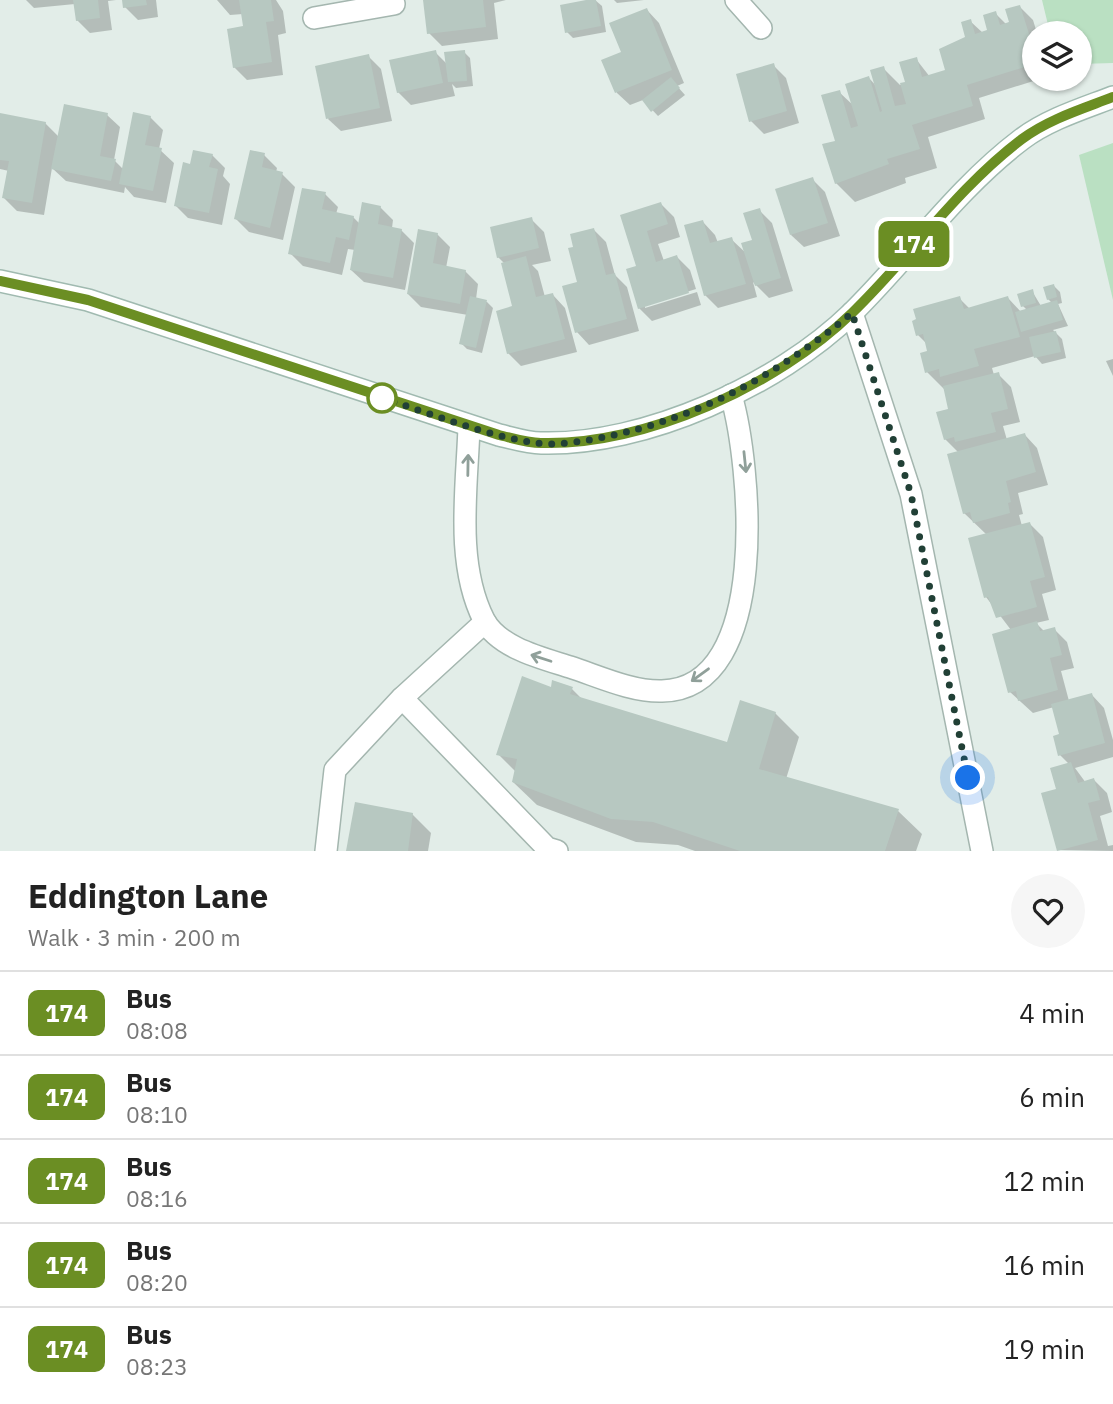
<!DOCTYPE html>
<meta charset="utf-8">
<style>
:root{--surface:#fff;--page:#f6f6f6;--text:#222;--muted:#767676;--line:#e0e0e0}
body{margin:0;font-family:"IBM Plex Sans",sans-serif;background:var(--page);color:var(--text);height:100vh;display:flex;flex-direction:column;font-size:26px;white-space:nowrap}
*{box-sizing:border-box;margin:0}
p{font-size:23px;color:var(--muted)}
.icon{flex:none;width:38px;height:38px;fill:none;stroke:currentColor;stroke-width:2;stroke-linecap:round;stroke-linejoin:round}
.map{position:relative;height:851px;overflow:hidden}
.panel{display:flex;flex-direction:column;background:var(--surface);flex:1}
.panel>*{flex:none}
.badge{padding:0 14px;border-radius:10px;font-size:24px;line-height:46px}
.fabs{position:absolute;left:1022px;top:21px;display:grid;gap:14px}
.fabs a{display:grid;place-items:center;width:70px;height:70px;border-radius:50%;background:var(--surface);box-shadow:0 2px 5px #0004;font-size:35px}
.you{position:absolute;width:35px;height:35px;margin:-18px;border:5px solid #fff;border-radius:50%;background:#1a73e8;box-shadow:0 0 0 10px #1a73e833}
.map>.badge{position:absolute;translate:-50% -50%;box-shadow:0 0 0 4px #fff}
.round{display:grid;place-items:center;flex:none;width:74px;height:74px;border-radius:37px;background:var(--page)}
.head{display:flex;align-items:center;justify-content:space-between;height:119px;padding:0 28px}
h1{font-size:33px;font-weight:800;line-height:52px}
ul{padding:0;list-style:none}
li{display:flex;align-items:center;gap:21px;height:84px;padding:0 28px;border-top:2px solid var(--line)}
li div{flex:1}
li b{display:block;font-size:26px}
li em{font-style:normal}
li .badge{min-width:77px;font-weight:700;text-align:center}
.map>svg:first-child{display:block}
.green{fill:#bae0c2}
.shadow{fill:#0003}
.building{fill:#b7c8c1}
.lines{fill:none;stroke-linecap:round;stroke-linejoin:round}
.minor-casing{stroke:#a4b6af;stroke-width:24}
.secondary-casing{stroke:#a0bab0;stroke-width:24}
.minor{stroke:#fff;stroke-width:21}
.secondary{stroke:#fff;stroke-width:21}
.oneway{stroke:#90a09a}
.line-casing{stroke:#fff;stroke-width:16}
.line{stroke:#6b8e23;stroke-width:10}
.walk{stroke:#214036;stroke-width:7;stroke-dasharray:0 12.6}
.stop-dot{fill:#fff;stroke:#6b8e23;stroke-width:3.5}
</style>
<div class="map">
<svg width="1113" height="851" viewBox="0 0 1113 851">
<rect width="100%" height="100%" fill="#e2ede8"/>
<g class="green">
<polygon points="1042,0 1113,0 1113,63 1080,64 1080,33 1050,33"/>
<polygon points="1113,143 1113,300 1079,155"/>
</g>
<g class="shadow">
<polygon points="26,0 116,0 108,1 112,30 90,33 77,20 75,4 34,8"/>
<polygon points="124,0 156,0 158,17 138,20 125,7"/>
<polygon points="217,0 276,0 283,11 286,33 278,35 283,75 247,80 234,67 245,28 243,14 230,15"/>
<polygon points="424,0 506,0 494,3 498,39 442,46 429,33"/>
<polygon points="595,0 602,6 606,32 573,38 567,32"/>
<polygon points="614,0 644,0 617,3"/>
<polygon points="1020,7 1033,20 1037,33 1034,33 1034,79 1040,79 979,98 985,119 928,137 937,168 905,178 906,183 855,202 836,183 839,92 854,106 869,78 877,87 883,68 900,85 907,83 916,59 930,77 947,71 967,38 970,21 983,33 989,31 995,13 1007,25"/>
<polygon points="647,10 659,23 684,83 677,86 685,95 658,116 643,100 630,105 617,93 603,61 623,52"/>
<polygon points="435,52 448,65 464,52 470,58 473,86 456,88 452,84 455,96 411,105 398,92"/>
<polygon points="368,56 381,69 392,121 341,131 328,119"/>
<polygon points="773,65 786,78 799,123 764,134 751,121"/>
<polygon points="0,115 45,123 59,137 107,115 120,127 114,160 124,170 150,117 163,130 159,149 174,163 166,203 134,197 125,187 124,193 66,181 52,168 44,215 17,211 4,198 9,171 0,169"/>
<polygon points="212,155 225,168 223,176 230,184 222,225 188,218 175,205 192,166"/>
<polygon points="264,155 277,168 276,172 282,174 295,187 283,240 249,232 236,219"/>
<polygon points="812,179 825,192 840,236 804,247 791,235"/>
<polygon points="325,194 338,207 336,214 353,217 360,224 380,207 393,220 392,228 401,230 414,243 405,290 364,282 351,270 355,250 348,249 342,275 303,266 290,253"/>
<polygon points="661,204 674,217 680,237 658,244 664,261 677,257 690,270 696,289 645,305 645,308 697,292 701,305 652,321 639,308 638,267 622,216"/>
<polygon points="759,210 772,223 793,291 769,298 753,282 757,297 718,308 705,295 703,222 715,235 718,243 731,239 747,254 754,241"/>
<polygon points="531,219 544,232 551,261 532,265 538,271 545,297 553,295 565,308 577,352 521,366 508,353 515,308 505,264 498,257"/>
<polygon points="593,229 606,242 615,275 627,287 639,331 589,345 577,332 579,284"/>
<polygon points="437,234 450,247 446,268 465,271 478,284 476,299 487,302 493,308 482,353 467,349 461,343 468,315 421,307 408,294"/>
<polygon points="1054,286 1060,292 1062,303 1058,304 1068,326 1053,330 1062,339 1066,358 1042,364 1035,356 992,368 994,375 998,374 1011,387 1020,422 1003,426 1007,440 1025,435 1037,448 1048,485 1018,493 1023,514 1019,515 1022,526 1030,524 1043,537 1056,590 1042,594 1049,620 1036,623 1045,632 1054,629 1067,642 1074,668 1061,671 1069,701 1092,695 1104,708 1113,740 1113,757 1075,768 1086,783 1094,780 1107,793 1112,812 1100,816 1108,846 1113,845 1113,851 1059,850 1058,790 1069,764 1060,755 1061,735 1054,707 1033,713 1010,692 1011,630 986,597 987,535 964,513 959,453 945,439 951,410 946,391 927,372 930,352 927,344 918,335 959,298 970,309 1008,298 1021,312 1027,310 1023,306 1032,291 1041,306 1052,303 1048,299"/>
<polygon points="1113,359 1113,376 1106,361"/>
<polygon points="552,689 572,689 582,699 728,744 775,713 799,737 786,779 898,811 922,834 916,851 695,851 678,845 636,842 537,805 513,782 516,772 498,754"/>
<polygon points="357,804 412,814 431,833 428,851 348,851"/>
</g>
<g class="building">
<polygon points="73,0 98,0 100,18 76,21"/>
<polygon points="122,0 146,0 147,5 123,8"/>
<polygon points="239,0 271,0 274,21 266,22 272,62 233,68 227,29 243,26"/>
<polygon points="423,0 483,0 486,27 427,34"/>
<polygon points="586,0 596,0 601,26 565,33 560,5"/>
<polygon points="1020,5 1034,50 1034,64 967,85 973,106 912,125 920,149 887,159 889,164 835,184 822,144 835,141 821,95 840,90 851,128 858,126 845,84 869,76 880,112 882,111 870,70 884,66 895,106 906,104 900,83 905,82 899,62 917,57 922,77 945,70 939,49 965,37 961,22 971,19 975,34 987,30 983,15 996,11 1000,25 1009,22 1005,9"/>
<polygon points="647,8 672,70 615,93 601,60 621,52 609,23"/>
<polygon points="436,50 443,83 397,93 389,60"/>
<polygon points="465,50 467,81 448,82 444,52"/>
<polygon points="369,54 380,108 326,119 315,66"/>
<polygon points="774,63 787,111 749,122 736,74"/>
<polygon points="671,77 680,88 651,112 642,100"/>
<polygon points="64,104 108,113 100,156 116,159 111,181 51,169"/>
<polygon points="133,112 151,116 145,145 162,148 153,191 119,184"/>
<polygon points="0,113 46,122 32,203 2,198 9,161 0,160"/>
<polygon points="193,150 213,154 209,167 218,169 209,213 174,206 183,162 190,164"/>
<polygon points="250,150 265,153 262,167 283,172 270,228 234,219"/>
<polygon points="813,177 828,223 790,235 775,189"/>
<polygon points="302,188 326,192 322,209 354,216 349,240 336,237 330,263 288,254"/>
<polygon points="362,202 381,206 378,224 402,229 393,278 350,270"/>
<polygon points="661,202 668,224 647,231 656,262 677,255 689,293 638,309 626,269 636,266 620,215"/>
<polygon points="760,208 781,278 755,286 741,243 752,240 743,213"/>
<polygon points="532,217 539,248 497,258 490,227"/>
<polygon points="703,220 710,243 732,237 746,284 704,296 684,225"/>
<polygon points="594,228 606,275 615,273 627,319 575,333 562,286 577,282 568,248 573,247 570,234"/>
<polygon points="418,229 438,233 433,263 466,270 460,304 407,294"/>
<polygon points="526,256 536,297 553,293 565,339 507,354 496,311 512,306 501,263"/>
<polygon points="1054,284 1057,297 1047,300 1043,287"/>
<polygon points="1033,289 1036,303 1021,307 1017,294"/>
<polygon points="470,296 487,300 476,348 459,344"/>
<polygon points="960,296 964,309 1008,296 1020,337 974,349 979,366 940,377 939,369 925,373 920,353 927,351 923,334 916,336 912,321 916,319 913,309"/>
<polygon points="1057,300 1063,320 1021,332 1015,312"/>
<polygon points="1056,331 1061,352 1034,358 1029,337"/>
<polygon points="999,372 1008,409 991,413 996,432 955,442 954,437 944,440 936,412 948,409 943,386"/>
<polygon points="1025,433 1036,472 1006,481 1011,502 1008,503 1010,513 973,523 970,512 963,514 947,454"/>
<polygon points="1030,522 1045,577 1030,581 1037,607 996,618 988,597 984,598 968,538"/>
<polygon points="1037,621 1040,631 1055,627 1062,655 1050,658 1058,690 1018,701 1016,691 1008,693 992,634"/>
<polygon points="522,676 551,687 552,680 573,687 570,694 727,742 740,700 776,712 759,769 899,809 885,851 740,851 653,822 611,819 512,782 517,759 496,755"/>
<polygon points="1092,693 1105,743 1058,756 1053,736 1059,734 1051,704"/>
<polygon points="1071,762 1078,783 1094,778 1100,800 1088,803 1098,840 1057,851 1041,793 1056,789 1050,768"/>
<polygon points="355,802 413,813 408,851 346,851"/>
</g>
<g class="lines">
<defs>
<g id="minor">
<polyline points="736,0 761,28"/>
<polyline points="314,18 394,4"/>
<polyline points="852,313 911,494 982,851"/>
<path d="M469 427C467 488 455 563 484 620 499 648 542 658 570 667 598 676 632 692 662 691 772 689 751 464 731 395"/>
<polyline points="485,622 402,698 547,848 557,851"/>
<polyline points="326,851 335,770 402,698"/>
</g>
<path id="secondary" d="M0 281 88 300 499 435C512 438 527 443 541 443 645 446 778 385 852 313 909 257 957 188 1022 139 1049 119 1082 109 1113 97"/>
</defs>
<use href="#minor" class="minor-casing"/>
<use href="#secondary" class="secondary-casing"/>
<use href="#minor" class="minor"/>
<use href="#secondary" class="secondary"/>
</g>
<defs><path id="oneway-shaft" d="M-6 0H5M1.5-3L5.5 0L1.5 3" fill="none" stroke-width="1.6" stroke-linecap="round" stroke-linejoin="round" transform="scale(1.75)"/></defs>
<g class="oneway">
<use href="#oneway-shaft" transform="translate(745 462) rotate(84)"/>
<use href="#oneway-shaft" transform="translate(468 465) rotate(-89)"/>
<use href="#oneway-shaft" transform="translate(541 658) rotate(-162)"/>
<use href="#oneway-shaft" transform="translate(700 675) rotate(144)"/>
</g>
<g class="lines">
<defs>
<path id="line" d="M0 281 88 300 499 435C512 438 527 443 541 443 645 446 778 385 852 313 910 257 957 188 1022 139 1049 119 1082 109 1113 97"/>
</defs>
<use href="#line" class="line-casing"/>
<use href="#line" class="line"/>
<path class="walk" d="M382 398C433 414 483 435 536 443 558 446 584 441 605 437 701 417 777 375 852 313L911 494 968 778"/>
</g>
<circle class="stop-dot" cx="382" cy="398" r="14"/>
</svg>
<div class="fabs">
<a><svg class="icon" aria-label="layers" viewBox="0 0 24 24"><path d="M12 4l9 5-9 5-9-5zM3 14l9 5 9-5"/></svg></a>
</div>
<div class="you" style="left:968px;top:778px"></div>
<b class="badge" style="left:914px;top:244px;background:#6b8e23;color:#fff">174</b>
</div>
<section class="panel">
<div class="head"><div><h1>Eddington Lane</h1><p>Walk · 3 min · 200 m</p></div><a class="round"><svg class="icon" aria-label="heart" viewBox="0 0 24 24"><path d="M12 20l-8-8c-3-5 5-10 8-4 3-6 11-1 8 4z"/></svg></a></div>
<ul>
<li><span class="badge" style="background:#6b8e23;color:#fff">174</span><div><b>Bus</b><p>08:08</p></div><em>4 min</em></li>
<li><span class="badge" style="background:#6b8e23;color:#fff">174</span><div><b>Bus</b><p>08:10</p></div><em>6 min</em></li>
<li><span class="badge" style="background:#6b8e23;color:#fff">174</span><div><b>Bus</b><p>08:16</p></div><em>12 min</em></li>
<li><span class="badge" style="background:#6b8e23;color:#fff">174</span><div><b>Bus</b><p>08:20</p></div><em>16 min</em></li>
<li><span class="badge" style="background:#6b8e23;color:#fff">174</span><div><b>Bus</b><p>08:23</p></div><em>19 min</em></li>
</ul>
</section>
